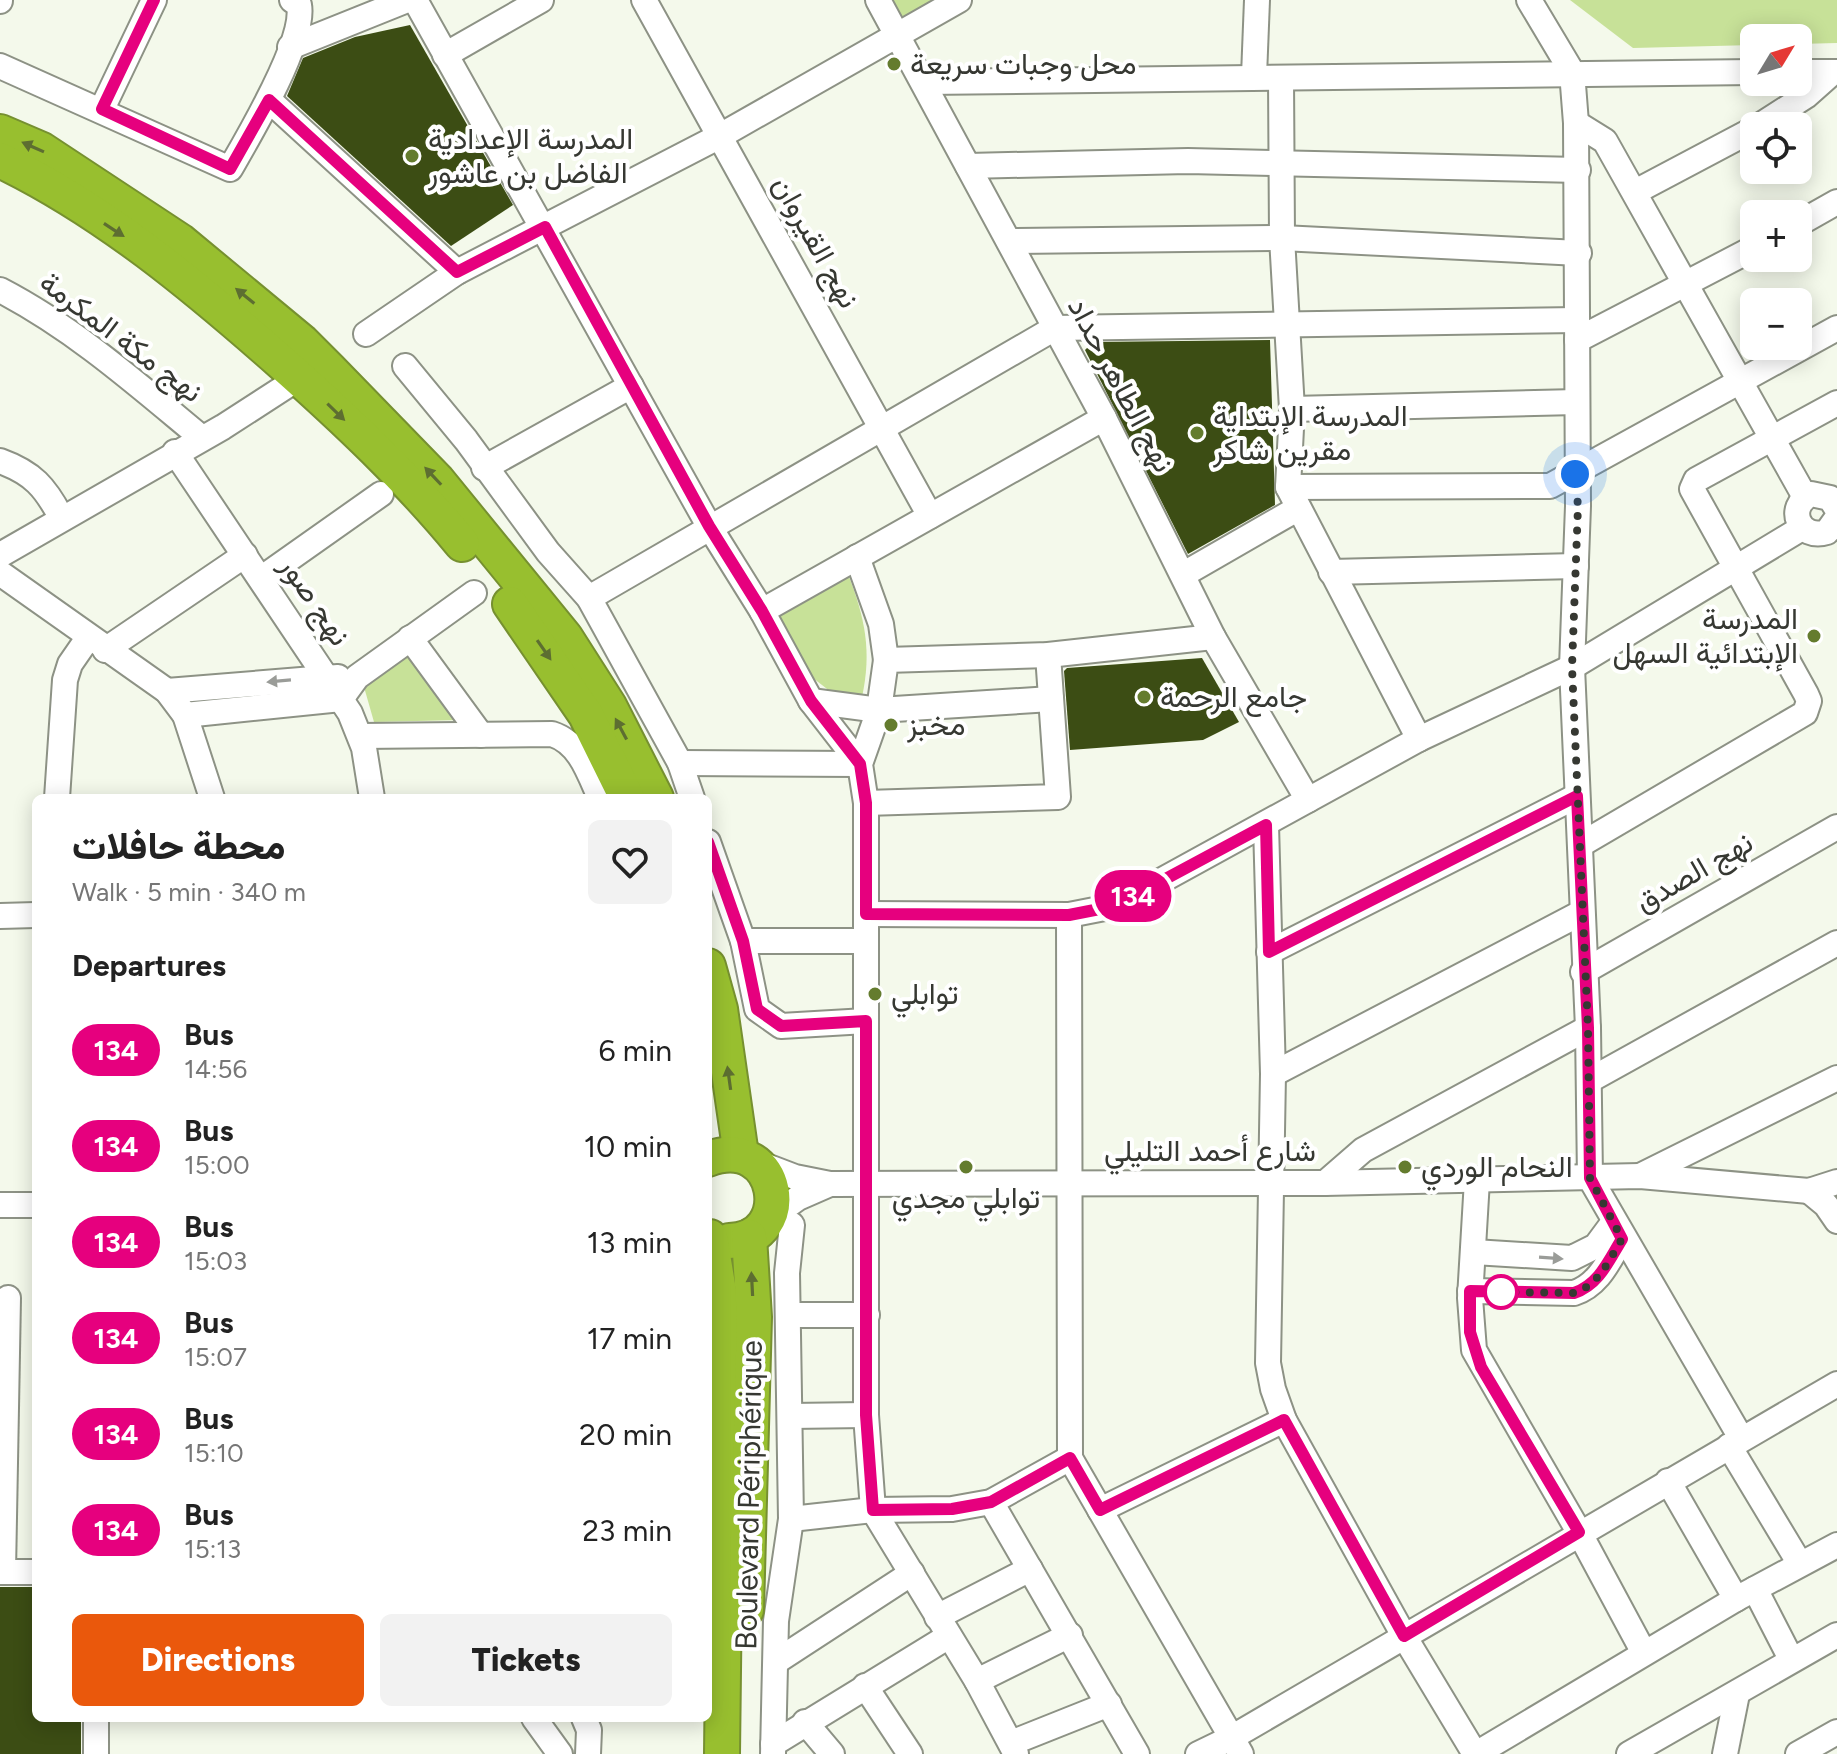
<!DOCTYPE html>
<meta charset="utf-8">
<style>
:root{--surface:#fff;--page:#f2f2f2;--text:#222;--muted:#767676;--accent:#ea580c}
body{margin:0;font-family:Figtree,Vazirmatn,sans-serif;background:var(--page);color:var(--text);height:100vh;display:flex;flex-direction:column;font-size:30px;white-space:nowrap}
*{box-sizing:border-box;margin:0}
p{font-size:26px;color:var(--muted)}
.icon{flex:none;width:44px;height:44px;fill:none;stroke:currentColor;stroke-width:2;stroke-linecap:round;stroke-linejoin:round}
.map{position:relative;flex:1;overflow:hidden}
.drawer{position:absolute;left:32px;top:794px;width:680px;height:928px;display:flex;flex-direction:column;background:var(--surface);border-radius:12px;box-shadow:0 4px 20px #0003}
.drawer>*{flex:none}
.badge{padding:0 16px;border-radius:26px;font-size:28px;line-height:52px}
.needle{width:52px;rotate:52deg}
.fabs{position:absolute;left:1740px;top:24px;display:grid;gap:16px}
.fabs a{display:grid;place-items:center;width:72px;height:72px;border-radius:12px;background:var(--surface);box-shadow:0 4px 20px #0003;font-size:40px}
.you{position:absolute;width:40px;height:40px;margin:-20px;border:6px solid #fff;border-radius:50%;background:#1a73e8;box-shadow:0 0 0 12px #1a73e833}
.map>.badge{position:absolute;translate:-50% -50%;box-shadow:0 0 0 4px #fff}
h2{padding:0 40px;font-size:30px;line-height:72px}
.round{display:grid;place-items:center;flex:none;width:84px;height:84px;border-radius:12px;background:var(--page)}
.summary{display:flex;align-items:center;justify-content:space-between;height:136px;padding:0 40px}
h1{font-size:38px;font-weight:800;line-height:60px}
.primary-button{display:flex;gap:16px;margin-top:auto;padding:16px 40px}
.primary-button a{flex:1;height:92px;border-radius:12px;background:var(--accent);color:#fff;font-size:32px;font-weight:800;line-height:92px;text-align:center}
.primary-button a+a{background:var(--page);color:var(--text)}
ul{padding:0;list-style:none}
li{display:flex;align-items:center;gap:24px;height:96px;padding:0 40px}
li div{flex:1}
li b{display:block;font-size:30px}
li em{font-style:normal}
li .badge{min-width:88px;font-weight:700;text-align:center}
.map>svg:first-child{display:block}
.green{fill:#c7e198}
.building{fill:#3c4d14}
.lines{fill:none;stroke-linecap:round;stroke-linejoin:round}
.minor-casing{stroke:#8d9285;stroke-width:28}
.highway-casing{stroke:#769030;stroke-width:38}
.minor{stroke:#fff;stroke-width:24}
.highway{stroke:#98bf2f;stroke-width:34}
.oneway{fill:#5d6e31}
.oneway2{fill:#9a9c98}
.line-casing{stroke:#fff;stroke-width:18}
.line{stroke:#e6007e;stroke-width:12}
.walk{stroke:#363832;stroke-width:8;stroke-dasharray:0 14.4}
.poi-dot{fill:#647c2e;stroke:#fff;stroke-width:3}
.stop-dot{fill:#fff;stroke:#e6007e;stroke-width:4}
.labels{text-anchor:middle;stroke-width:8;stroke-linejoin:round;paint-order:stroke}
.poi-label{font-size:30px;fill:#363832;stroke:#fff;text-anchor:start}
.street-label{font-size:30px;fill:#363832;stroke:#fff}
</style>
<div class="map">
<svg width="1837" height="1754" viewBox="0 0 1837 1754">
<rect width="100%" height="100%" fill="#f4f9eb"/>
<g class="green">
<polygon points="890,0 939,0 902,21"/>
<polygon points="1570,0 1837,0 1837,43 1798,44 1798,38 1754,38 1754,45 1633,48"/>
<path d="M848 574C865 618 872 651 862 697L831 692 813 678 774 608Z"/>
<polygon points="411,652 460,720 374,722 364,687"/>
</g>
<g class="building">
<polygon points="410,25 513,205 451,246 287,96 303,58 355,37"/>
<polygon points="1270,340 1275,505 1188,554 1085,350 1093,342"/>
<polygon points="1202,658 1239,722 1203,740 1070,750 1064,671 1067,668"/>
<polygon points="0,1587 36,1587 36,1718 81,1718 81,1754 0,1754"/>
</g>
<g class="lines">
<defs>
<g id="minor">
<polyline points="415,0 709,526 762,611 811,701 860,764"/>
<polyline points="644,0 930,516"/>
<polyline points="878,0 1104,418 1213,637 1308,800"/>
<polyline points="1529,0 1572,72 1576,123 1578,506 1572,667 1588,1028 1590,1178 1741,1438"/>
<polyline points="0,1 0,0"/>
<polyline points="290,47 407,0"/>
<polyline points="445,55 541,0"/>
<path d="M0 66 230 169C249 136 306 40 299 5L292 0"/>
<polyline points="1798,72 1837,72"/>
<polyline points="1254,76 1257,0"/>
<polyline points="1281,78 1282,238 1292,409 1288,487 1419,739"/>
<polyline points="925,82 1754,72"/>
<polyline points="269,100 457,272"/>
<polyline points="102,109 154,0"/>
<polyline points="1576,123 1605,141 1805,497"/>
<polyline points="1759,126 1806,96 1833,72"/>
<polyline points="968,166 1188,161 1578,170"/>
<polyline points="1635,192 1754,129"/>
<polyline points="1798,224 1837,202"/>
<polyline points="1009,241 1282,238 1579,253"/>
<path d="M0 290C75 329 138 385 202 438"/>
<polyline points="366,334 457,272 720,136 959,0"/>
<polyline points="1577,340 1754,248"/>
<polyline points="405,366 466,440 548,552 589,598 680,763 692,798"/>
<polyline points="1292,409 1577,402"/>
<polyline points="175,452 350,713 364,748 372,798"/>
<path d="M0 461C33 473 45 487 61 517"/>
<polyline points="484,468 631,386"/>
<polyline points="1288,487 1550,486 1837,328"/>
<path d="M1837 509 1830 498 1811 494C1785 507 1799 541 1827 532L1837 518"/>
<polyline points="0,555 223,427 288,385"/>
<polyline points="857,557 881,624 886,660"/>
<polyline points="1331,572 1576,566"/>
<polyline points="0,573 167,691 185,715 212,798"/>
<polyline points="1184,574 1297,509"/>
<polyline points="262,578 381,494"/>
<polyline points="589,598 1055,328 1577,320"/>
<polyline points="762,611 1104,418"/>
<polyline points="410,638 481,735"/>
<polyline points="105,650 245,555"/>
<polyline points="167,691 338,677"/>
<polyline points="811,701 879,710 1051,699"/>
<polyline points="185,715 341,699 357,677 474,593"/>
<path d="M361 736 552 734C580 743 589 773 600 798"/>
<polyline points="680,763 860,764"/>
<polyline points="57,798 65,680 70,664 88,638"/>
<polyline points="866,803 1058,797 1048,655"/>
<polyline points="1266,825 1273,1074 1268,1363 1273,1389 1284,1420 1404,1636 1475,1754"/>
<polyline points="708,842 743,941 757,1009 781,1026 866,1021"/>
<polyline points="1580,845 1805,713 1809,701 1806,694 1692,489 1696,480 1837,403"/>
<polyline points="866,914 1069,915 1115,906 1419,739 1572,667 1802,528"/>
<polyline points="1069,915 1070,1458 1241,1754"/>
<polyline points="0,916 36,915"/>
<polyline points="743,941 866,941"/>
<polyline points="1269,952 1577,796"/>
<polyline points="1583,972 1837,827"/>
<polyline points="1273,1074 1581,913"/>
<polyline points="1590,1080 1837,943"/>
<polyline points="753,1161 795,1177 830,1184 1325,1183 1640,1176 1809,1191 1837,1182"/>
<polyline points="1642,1175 1837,1078"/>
<polyline points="1477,1180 1470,1298 1474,1350 1579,1532 1644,1653"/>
<polyline points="1325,1183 1363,1150 1588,1028"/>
<polyline points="1809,1191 1826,1205 1837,1221"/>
<polyline points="0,1205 36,1205"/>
<polyline points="766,1221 798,1198 830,1184"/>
<polyline points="1474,1252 1572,1258 1596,1246 1613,1223"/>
<path d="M1470 1291 1574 1293C1599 1285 1609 1260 1622 1239"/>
<polyline points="789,1315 867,1315"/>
<polyline points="790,1416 866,1415"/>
<polyline points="1729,1446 1800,1564"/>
<polyline points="1668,1481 1736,1599"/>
<polyline points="991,1502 1137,1754"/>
<polyline points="1100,1510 1284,1420"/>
<polyline points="791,1519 873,1510 952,1509 991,1502 1070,1458"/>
<polyline points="0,1572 36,1572"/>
<polyline points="3,1572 8,1298"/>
<polyline points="1755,1589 1791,1659"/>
<polyline points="937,1617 1030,1569"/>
<polyline points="777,1661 912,1573"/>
<polyline points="977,1681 1070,1635"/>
<polyline points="865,1686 910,1754"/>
<polyline points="534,1718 560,1754"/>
<polyline points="584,1718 589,1730 588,1754"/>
<polyline points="805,1722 832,1754"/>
<polyline points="1011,1743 1109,1704"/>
<polyline points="773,1744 949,1636"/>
<polyline points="96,1754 96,1718"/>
<polyline points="773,1754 776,1621 791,1519 787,1273 792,1225"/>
<polyline points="1016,1754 977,1681 873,1510 866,1415 866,803 860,764 879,710 886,660 1048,655 1213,637"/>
<polyline points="1198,1754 1231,1738 1837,1384"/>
<polyline points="1476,1754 1736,1599 1837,1545"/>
<polyline points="1629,1754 1837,1635"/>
<polyline points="1725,1754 1737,1694"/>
<polyline points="1798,1754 1837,1732"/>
</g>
<g id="highway">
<polyline points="0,132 42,150 180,241 302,342 330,370 437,480 565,637 609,706 656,798"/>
<path d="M0 160C104 210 196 287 281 362 344 418 408 478 462 544"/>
<polyline points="510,604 586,715 627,798"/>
<polyline points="708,966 720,1009 741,1155"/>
<path d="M708 1159C781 1132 797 1240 729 1241"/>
<polyline points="710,1237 727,1339 722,1754"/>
<polyline points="746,1610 754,1317 749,1237"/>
</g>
</defs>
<use href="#minor" class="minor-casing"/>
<use href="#highway" class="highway-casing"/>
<use href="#minor" class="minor"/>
<use href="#highway" class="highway"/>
</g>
<defs><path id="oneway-solid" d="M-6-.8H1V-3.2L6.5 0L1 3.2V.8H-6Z" transform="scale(2)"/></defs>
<g class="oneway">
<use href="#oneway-solid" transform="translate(33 147) rotate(-156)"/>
<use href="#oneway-solid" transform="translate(114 230) rotate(33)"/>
<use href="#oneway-solid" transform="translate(245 296) rotate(-141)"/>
<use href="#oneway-solid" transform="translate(336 412) rotate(44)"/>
<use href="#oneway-solid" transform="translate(433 476) rotate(-133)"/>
<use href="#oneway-solid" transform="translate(544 650) rotate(55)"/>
<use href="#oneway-solid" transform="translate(621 729) rotate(-118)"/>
<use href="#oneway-solid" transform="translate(729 1078) rotate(-98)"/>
<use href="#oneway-solid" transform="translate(752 1284) rotate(-93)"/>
</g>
<g class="oneway2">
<use href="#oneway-solid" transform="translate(279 681) rotate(175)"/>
<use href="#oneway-solid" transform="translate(1551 1258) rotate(4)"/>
</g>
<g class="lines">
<defs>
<path id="line" d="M154 0 102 109 230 169 269 100 457 272 545 227 709 526 762 611 811 701 860 764 866 803V914L1069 915 1115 906 1266 825 1269 952 1577 796 1588 1028 1590 1178 1622 1239C1609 1260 1599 1285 1574 1293L1470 1291V1332L1481 1367 1579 1532 1404 1636 1284 1420 1100 1510 1070 1458 991 1502 952 1509 873 1510 866 1415V1021L781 1026 757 1009 743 941 708 842"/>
</defs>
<use href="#line" class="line-casing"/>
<use href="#line" class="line"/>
<path class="walk" d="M1501 1292 1574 1293C1599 1285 1609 1260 1622 1239L1590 1178 1588 1028 1572 667 1578 506 1575 474"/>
</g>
<g class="poi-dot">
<circle cx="894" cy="64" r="8"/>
<circle cx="412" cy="156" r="8"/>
<circle cx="1197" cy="433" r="8"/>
<circle cx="1814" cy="636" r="8"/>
<circle cx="1144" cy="697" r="8"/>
<circle cx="891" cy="725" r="8"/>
<circle cx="875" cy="994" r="8"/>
<circle cx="966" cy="1167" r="8"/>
<circle cx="1405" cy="1167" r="8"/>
</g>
<circle class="stop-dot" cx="1501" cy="1292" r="16"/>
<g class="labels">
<g class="poi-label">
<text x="910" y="74">محل وجبات سريعة</text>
<text x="428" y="149">المدرسة الإعدادية<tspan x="428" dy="34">الفاضل بن عاشور</tspan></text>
<text x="1213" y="426">المدرسة الإبتداية<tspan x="1213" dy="34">مقرين شاكر</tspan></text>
<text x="1798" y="629" text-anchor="end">المدرسة<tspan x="1798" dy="34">الإبتدائية السهل</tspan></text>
<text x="1160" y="707">جامع الرحمة</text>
<text x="907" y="735">مخبز</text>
<text x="891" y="1004">توابلي</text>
<text x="1421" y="1177">النحام الوردي</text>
<text x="966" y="1208" text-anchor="middle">توابلي مجدي</text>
</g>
<g class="street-label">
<text transform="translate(816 242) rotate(61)" y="10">نهج القيروان</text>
<text transform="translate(121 337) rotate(37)" y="10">نهج مكة المكرمة</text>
<text transform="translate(1121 385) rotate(62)" y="10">نهج الطاهر حداد</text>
<text transform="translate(315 601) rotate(56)" y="10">نهج صور</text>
<text transform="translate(1694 872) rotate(-30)" y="10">نهج الصدق</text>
<text x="1210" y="1161">شارع أحمد التليلي</text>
<text transform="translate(749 1495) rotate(-89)" y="10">Boulevard Périphérique</text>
</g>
</g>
</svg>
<div class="fabs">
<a><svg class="needle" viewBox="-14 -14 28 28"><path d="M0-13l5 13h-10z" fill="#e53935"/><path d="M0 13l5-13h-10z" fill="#767676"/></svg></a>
<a><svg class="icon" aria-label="locate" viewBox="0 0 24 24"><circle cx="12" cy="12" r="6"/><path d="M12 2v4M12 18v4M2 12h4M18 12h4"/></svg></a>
<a>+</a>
<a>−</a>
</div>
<div class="you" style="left:1575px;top:474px"></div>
<b class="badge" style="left:1133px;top:896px;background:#e6007e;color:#fff">134</b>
<section class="drawer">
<div class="summary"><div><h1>محطة حافلات</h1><p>Walk · 5 min · 340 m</p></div><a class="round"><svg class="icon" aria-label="heart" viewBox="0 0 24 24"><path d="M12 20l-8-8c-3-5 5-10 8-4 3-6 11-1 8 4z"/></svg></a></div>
<h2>Departures</h2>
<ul>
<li><span class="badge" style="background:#e6007e;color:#fff">134</span><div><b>Bus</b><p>14:56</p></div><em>6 min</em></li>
<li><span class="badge" style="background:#e6007e;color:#fff">134</span><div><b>Bus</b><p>15:00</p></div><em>10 min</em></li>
<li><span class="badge" style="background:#e6007e;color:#fff">134</span><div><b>Bus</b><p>15:03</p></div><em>13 min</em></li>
<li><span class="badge" style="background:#e6007e;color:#fff">134</span><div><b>Bus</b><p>15:07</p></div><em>17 min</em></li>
<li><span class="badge" style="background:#e6007e;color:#fff">134</span><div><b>Bus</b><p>15:10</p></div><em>20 min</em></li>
<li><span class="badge" style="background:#e6007e;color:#fff">134</span><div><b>Bus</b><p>15:13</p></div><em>23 min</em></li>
</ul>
<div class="primary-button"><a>Directions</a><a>Tickets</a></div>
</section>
</div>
